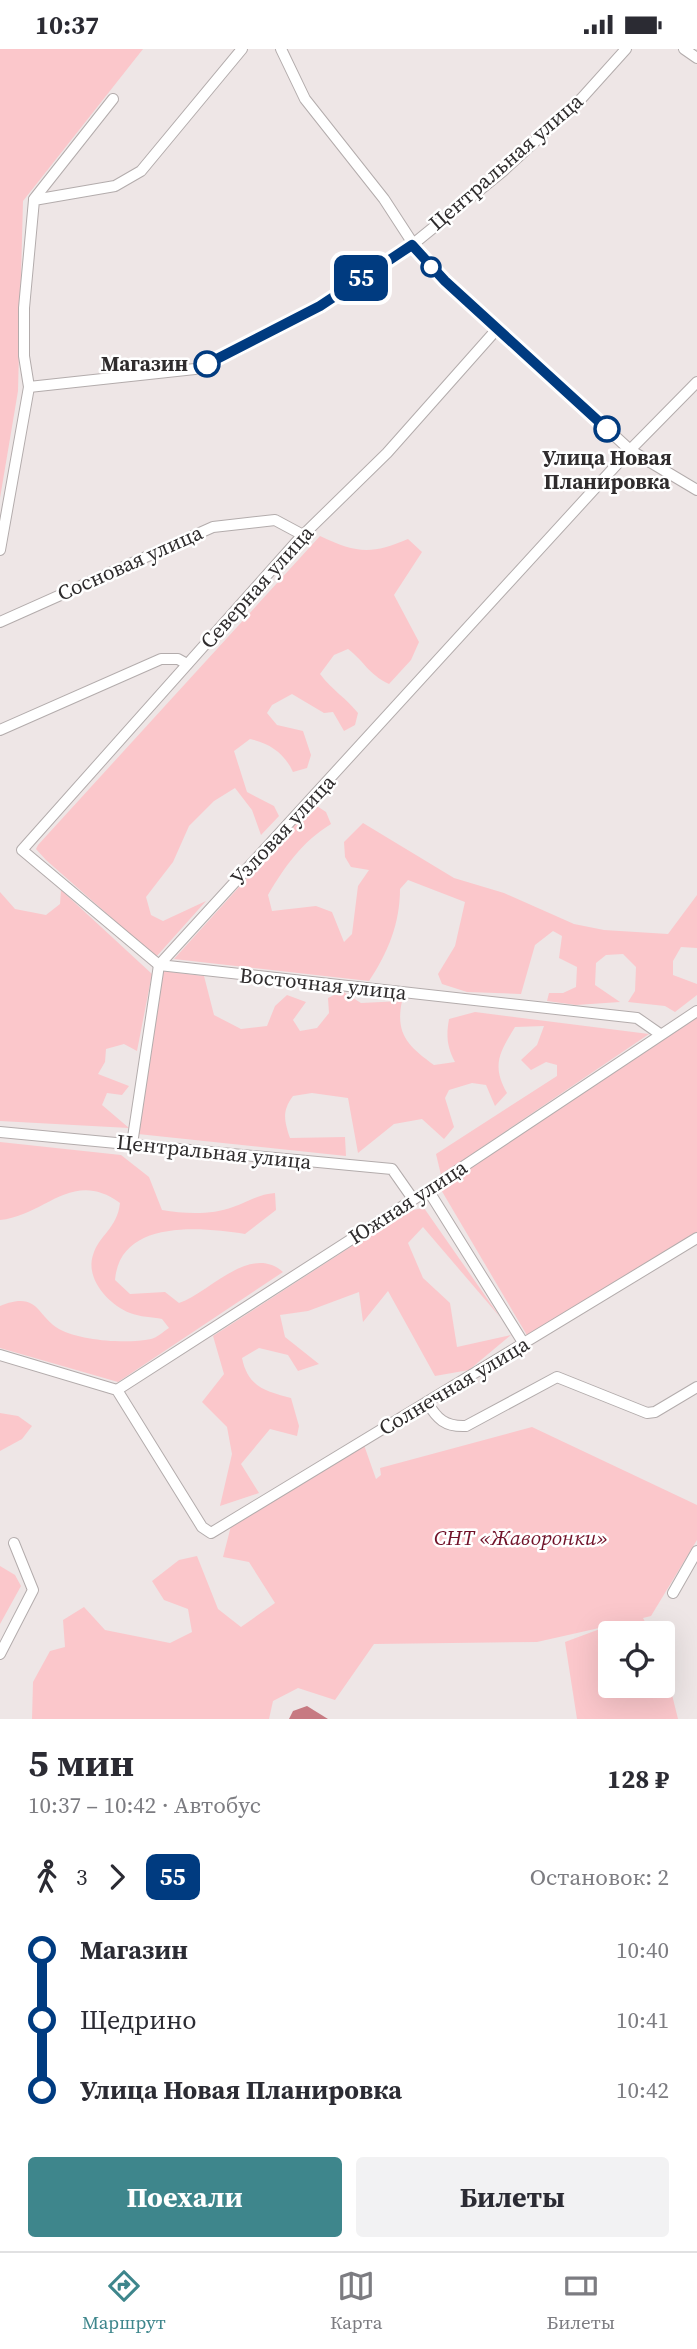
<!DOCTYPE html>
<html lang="ru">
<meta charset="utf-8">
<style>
:root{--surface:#fff;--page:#f2f2f3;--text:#2b2b33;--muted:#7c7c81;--line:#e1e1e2;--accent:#3e868c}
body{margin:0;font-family:"Source Serif 4",serif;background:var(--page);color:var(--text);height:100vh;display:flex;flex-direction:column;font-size:26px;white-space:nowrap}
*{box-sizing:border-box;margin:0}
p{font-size:23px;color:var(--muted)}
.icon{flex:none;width:38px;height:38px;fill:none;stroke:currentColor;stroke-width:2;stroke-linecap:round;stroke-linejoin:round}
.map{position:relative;height:1670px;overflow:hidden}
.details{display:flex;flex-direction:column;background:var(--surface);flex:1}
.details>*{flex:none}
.badge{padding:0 14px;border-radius:10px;font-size:24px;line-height:46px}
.tools{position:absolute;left:598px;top:1572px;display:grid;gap:14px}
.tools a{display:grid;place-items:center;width:77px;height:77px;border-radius:7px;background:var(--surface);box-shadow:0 7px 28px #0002;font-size:35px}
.map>.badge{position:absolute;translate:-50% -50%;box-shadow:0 0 0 4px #fff}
.legs{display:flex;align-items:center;gap:10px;height:77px;padding:0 28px;font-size:23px}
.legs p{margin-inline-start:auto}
.summary{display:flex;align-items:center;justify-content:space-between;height:119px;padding:0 28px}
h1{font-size:38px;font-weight:700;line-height:52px}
.button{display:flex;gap:14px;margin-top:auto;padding:14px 28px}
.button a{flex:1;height:80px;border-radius:7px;background:var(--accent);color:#fff;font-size:28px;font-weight:700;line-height:80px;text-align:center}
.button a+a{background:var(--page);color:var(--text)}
ul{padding:0 28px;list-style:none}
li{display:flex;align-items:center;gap:24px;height:70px;font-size:26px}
li i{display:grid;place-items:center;width:10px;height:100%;margin:0 9px;background:currentColor}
li i::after{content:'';width:18px;height:18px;margin:-9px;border:5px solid;border-radius:50%;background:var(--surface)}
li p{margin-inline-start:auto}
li:first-child i{background:linear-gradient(#0000 50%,currentColor 0)}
li:last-child i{background:linear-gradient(currentColor 50%,#0000 0)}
.status{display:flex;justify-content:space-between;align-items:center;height:49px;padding:0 35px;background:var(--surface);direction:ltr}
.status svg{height:19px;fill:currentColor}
.tabs{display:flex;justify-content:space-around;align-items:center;height:98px;border-top:2px solid var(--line);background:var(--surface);font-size:19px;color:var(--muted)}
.tabs a{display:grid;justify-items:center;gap:4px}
.tabs .on{color:var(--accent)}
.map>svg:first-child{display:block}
.green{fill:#fbc7cb}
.water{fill:#c77a82}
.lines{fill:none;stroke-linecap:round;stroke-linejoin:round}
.minor-casing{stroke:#b3acac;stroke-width:12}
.minor{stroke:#fff;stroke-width:10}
.line-1-casing{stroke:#fff;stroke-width:16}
.line-1{stroke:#003b80;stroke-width:10}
.stop-1-dot{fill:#fff;stroke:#003b80;stroke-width:3.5}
.labels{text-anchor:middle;stroke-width:5;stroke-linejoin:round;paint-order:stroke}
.street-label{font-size:21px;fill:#2f2c2d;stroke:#fff}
.stop-label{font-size:21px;font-weight:bold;fill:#2f2c2d;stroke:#fff;text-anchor:end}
.park-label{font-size:21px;font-style:italic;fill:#701128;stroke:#fff}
</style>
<div class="status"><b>10:37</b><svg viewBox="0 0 49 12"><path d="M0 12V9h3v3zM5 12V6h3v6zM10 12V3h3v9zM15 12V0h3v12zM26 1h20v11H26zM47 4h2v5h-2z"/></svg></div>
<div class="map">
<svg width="697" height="1670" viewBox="0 0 697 1670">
<rect width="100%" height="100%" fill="#eee6e6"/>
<g class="green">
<polygon points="0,0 143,0 23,152 18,342 0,449"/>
<path d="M320 487C356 504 371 506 408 490L422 503 394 546 419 593 411 611 389 635C367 624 366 614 348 600L334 606 320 625C333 642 345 648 358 664L355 676 344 682 333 663 324 664 292 645 272 656 267 664 277 676 303 682 311 706 307 719 293 723C285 705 270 694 250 690L234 702 247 743 274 757 279 767 261 786 252 761 235 739 214 752 189 777 173 813 146 848 151 866 163 872 206 852 156 908 46 811 36 800 38 796Z"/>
<path d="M314 755 326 763 331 775C302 793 285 817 268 846L272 862 316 857 332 863 344 893 352 885 358 837 369 821 351 818 345 808 344 793 363 774 454 829 504 844 574 875 604 881 668 885 697 846V899L681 898 673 912V926L697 935V946L675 963 665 957 628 953 635 942 636 918 623 905 606 906 596 914 595 936 620 953 576 956 547 952 549 944H563L576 938 577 918 559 909 562 887 553 882 535 896 521 945 467 943 442 935 438 925 455 897 465 853 408 831 400 840C400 874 388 904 369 932L174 910Z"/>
<polygon points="61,841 152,925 137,1002 124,995 106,1000 105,1013 98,1025 129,1037 122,1046 107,1044 102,1056 129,1079 0,1072 0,843 15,860 46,866 60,855"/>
<path d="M163 922 204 927 214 966 241 980 267 977 275 957 287 946 306 953 293 971 300 982 317 979 329 964 328 949 342 942 361 954 402 952C395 985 408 997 434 1016L455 1013C447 998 446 987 449 970L475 963 649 985 441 1126 436 1105 557 1027V1016L546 1013 531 1021 521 1011 537 996 544 977 515 978C500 1003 491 1016 507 1044L495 1057 486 1036 472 1034 449 1041 445 1049 454 1078 444 1090 422 1070 394 1075 358 1104 348 1049 312 1044 293 1047C282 1062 284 1071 290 1089L345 1088 346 1107 138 1085Z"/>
<polygon points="697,967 697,1184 528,1288 440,1139"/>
<path d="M0 1093 121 1106 149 1128 162 1161C185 1165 212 1166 233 1158 248 1153 259 1145 275 1144L276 1161 245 1185C201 1178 120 1170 115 1231L130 1245 165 1243 179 1254C209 1244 250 1194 283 1223L118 1333 0 1299V1257C39 1241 37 1268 59 1280 81 1292 127 1295 151 1290 157 1289 164 1282 169 1279L162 1270C152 1268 140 1268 130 1264 109 1256 85 1230 93 1206 99 1186 117 1180 120 1154 72 1119 45 1167 0 1171Z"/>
<path d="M424 1159 500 1268 423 1178 408 1194 423 1229 450 1254 457 1298 511 1286 469 1321 435 1327 388 1242 363 1273 359 1243 308 1262 280 1266 285 1288 319 1315 298 1322 288 1306 259 1299 242 1309C248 1338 265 1342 291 1349L299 1377 297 1387 270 1380 241 1415 259 1444 220 1457 232 1405 227 1378 202 1353 224 1325 213 1287 406 1162Z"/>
<polygon points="0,1364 18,1367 32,1377 22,1390 0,1402"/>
<polygon points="532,1378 697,1456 697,1491 651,1567 643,1569 651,1584 611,1584 611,1636 663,1636 663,1609 678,1670 577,1670 565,1593 608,1577 537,1593 374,1595 335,1651 298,1639 273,1652 269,1670 32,1670 33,1633 50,1602 65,1598 63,1571 84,1558 105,1581 170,1594 192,1583 188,1560 164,1551 152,1532 179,1511 197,1507 218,1560 241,1578 275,1554 249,1513 223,1508 231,1477 364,1396 376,1430 381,1426 380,1419"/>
<polygon points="0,1517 15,1526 21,1537 0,1575"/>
</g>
<polygon class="water" points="307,1657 328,1670 289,1670 293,1662"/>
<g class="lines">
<defs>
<g id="minor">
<polyline points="281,0 305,50 384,150 423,210 630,401 697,441"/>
<polyline points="684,0 697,9"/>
<polyline points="34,150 113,50"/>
<polyline points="497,280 387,404 299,490 22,801 159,916 637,969 660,985"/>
<polyline points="29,338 195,320 236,302 320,257 412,196 503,122 581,50 626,0"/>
<polyline points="0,501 29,338 24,307 24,259 34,151 115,137 141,122 242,0"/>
<polyline points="0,573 213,478 275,471 303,486"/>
<polyline points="0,681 161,610 178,610 187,615"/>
<polyline points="0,1083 392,1120 413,1150"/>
<polyline points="132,1095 159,916 630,401 697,333"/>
<polyline points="428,1141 524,1295"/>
<polyline points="0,1306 117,1341 202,1478 211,1484 697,1189"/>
<polyline points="117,1341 428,1141 697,962"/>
<path d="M427 1353C437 1370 445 1378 466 1377L557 1328 647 1364 655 1363 697 1338"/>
<polyline points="673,1544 697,1502"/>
<polyline points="0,1605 33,1541 14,1494"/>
</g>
</defs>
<use href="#minor" class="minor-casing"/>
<use href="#minor" class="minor"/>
</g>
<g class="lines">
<defs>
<polyline id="line-1" points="207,315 320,257 412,196 445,232 607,380"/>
</defs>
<use href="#line-1" class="line-1-casing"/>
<use href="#line-1" class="line-1"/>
</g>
<g class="stop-1-dot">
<circle cx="431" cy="218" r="9"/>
<circle cx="207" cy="315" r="12"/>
<circle cx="607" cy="380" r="12"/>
</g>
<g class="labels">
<g class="street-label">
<text transform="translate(506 113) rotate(-41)" y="7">Центральная улица</text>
<text transform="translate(130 514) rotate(-24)" y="7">Сосновая улица</text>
<text transform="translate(257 538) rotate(-48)" y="7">Северная улица</text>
<text transform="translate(283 781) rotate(-47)" y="7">Узловая улица</text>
<text transform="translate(323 935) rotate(6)" y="7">Восточная улица</text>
<text transform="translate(214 1103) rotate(6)" y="7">Центральная улица</text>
<text transform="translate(408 1153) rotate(-33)" y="7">Южная улица</text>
<text transform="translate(454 1337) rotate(-31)" y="7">Солнечная улица</text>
</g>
<g class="stop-label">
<text x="188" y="322">Магазин</text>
<text x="607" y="416" text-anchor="middle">Улица Новая<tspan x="607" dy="24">Планировка</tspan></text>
</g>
<g class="park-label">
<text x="521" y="1496">СНТ «Жаворонки»</text>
</g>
</g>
</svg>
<div class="tools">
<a><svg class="icon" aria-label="locate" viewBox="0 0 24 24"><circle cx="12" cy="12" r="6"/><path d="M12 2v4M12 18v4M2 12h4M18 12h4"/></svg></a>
</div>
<b class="badge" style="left:361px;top:229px;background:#003b80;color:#fff">55</b>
</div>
<section class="details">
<div class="summary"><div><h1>5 мин</h1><p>10:37 – 10:42 · Автобус</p></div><b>128 ₽</b></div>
<div class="legs"><svg class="icon" aria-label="walk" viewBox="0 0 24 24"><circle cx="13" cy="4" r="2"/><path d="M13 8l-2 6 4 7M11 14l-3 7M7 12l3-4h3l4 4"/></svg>3<svg class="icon" aria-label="forward" viewBox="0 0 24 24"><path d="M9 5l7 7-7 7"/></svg><b class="badge" style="background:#003b80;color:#fff">55</b><p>Остановок: 2</p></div>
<ul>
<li><i style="color:#003b80"></i><b>Магазин</b><p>10:40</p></li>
<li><i style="color:#003b80"></i><span>Щедрино</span><p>10:41</p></li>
<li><i style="color:#003b80"></i><b>Улица Новая Планировка</b><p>10:42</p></li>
</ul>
<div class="button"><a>Поехали</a><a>Билеты</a></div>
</section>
<nav class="tabs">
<a class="on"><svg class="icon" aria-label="directions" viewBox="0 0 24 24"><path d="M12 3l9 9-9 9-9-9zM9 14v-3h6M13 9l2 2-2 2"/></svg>Маршрут</a>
<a><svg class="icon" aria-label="map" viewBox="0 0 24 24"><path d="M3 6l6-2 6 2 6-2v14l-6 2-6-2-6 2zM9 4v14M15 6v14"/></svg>Карта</a>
<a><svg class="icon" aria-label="tickets" viewBox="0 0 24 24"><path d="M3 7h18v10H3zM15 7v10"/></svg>Билеты</a>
</nav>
